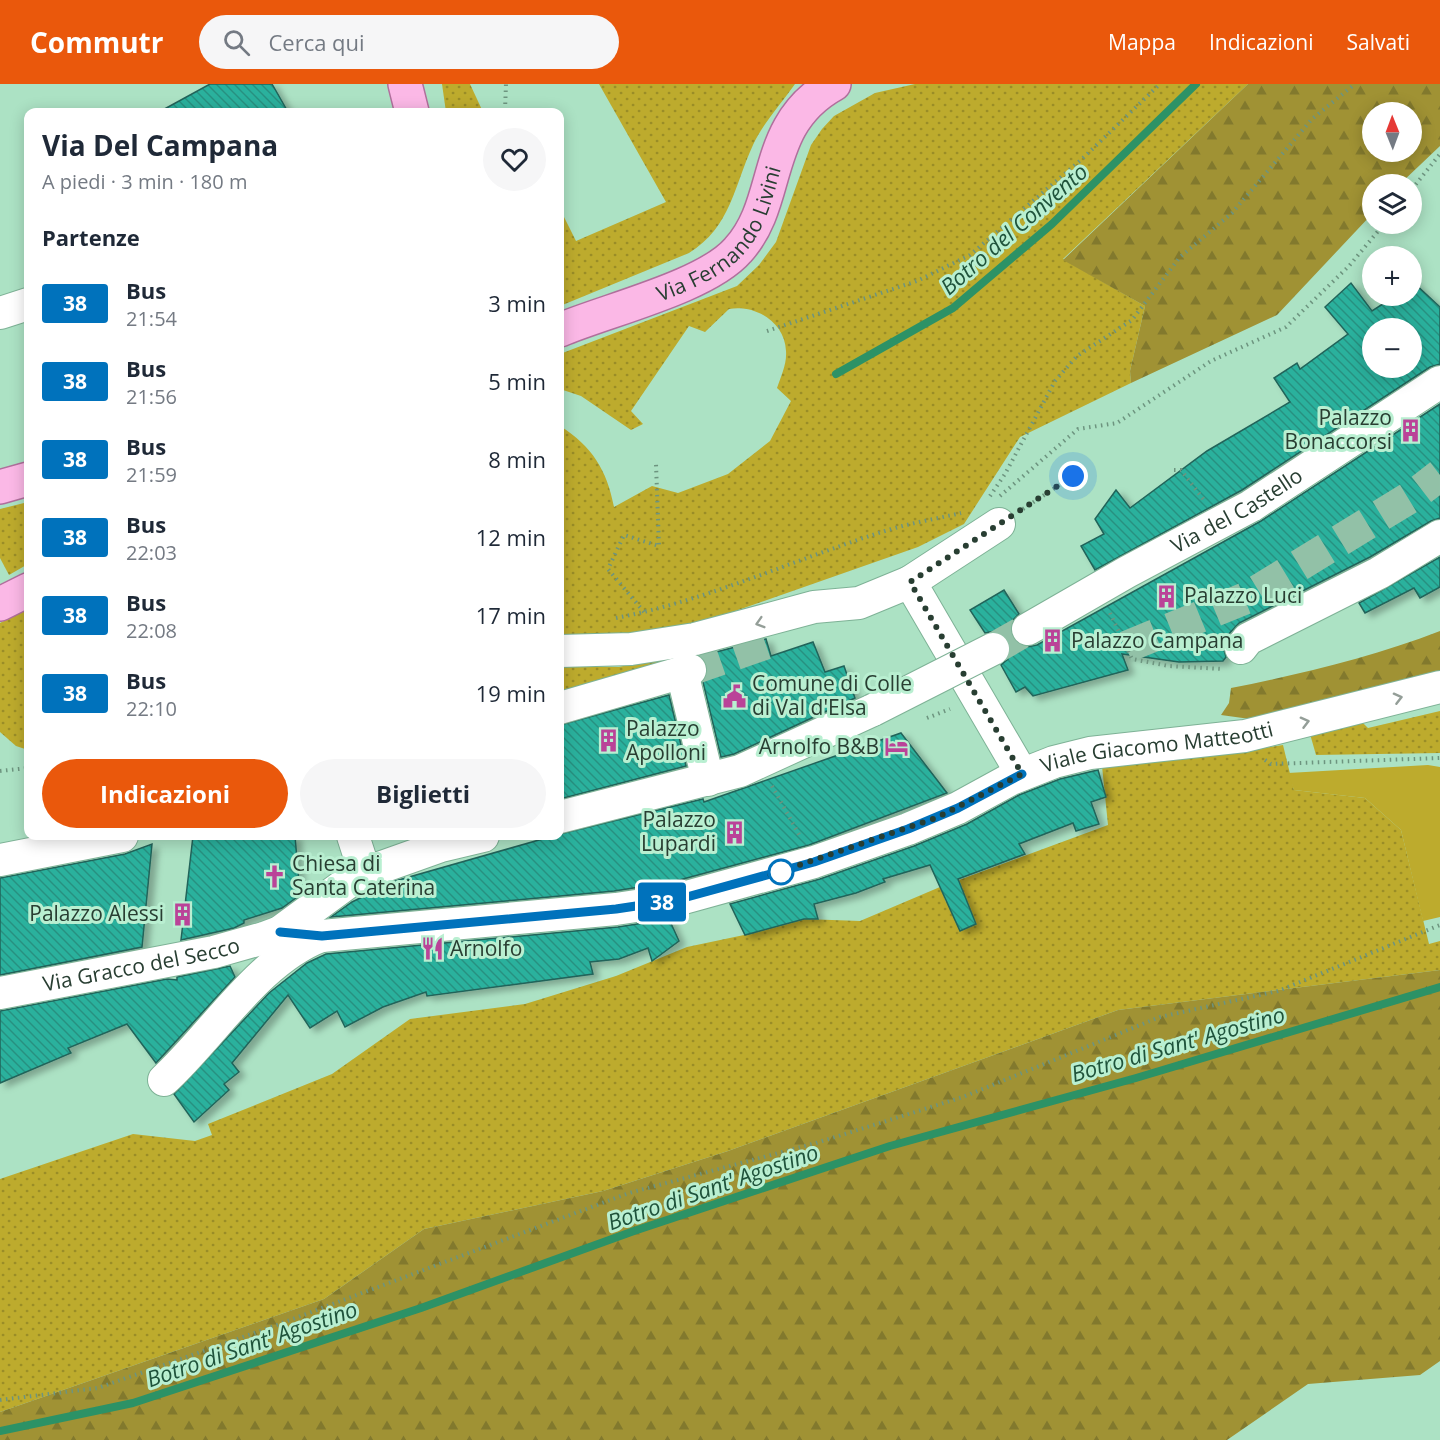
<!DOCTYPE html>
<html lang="it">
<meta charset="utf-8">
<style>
:root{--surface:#fff;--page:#f6f6f7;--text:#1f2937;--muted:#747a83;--accent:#ea580c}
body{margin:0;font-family:"Open Sans",sans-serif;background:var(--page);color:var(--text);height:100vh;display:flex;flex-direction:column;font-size:22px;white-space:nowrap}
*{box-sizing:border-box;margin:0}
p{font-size:20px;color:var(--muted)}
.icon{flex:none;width:33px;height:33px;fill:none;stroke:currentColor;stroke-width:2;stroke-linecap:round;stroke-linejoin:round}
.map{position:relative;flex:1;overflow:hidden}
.sheet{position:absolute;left:24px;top:24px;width:540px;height:732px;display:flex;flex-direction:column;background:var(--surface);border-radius:12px;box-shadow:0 3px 15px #0003}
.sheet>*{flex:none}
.badge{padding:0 12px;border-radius:4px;font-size:21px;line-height:39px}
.needle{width:39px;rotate:359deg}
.tools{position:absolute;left:1362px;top:18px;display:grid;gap:12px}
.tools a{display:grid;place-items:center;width:60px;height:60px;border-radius:50%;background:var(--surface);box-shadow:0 3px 15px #0003;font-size:30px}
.you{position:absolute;width:30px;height:30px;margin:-15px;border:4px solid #fff;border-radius:50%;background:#1a73e8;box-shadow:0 0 0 9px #1a73e833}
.map>.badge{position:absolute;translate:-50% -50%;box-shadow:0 0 0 3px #fff}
h2{padding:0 18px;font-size:22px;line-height:54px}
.round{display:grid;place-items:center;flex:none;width:63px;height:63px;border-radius:32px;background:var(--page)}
.overview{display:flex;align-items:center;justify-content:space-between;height:102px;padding:0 18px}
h1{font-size:28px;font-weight:700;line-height:45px}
.primary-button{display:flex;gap:12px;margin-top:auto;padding:12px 18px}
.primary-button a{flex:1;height:69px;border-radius:36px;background:var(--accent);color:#fff;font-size:24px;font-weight:700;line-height:69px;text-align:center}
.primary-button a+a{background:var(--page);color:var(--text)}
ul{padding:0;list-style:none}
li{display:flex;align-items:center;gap:18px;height:78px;padding:0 18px}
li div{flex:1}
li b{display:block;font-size:22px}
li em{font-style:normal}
li .badge{min-width:66px;font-weight:700;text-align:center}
header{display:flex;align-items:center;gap:36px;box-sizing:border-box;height:84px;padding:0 30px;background:var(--accent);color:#fff}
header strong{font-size:28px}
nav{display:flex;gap:33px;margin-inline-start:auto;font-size:21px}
.search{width:420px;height:54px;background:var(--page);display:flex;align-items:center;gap:15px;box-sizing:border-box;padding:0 21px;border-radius:33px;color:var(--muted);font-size:22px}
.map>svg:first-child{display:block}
.grass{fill:url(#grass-dots)}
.forest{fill:url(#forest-firs);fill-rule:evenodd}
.green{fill:#bdab2d}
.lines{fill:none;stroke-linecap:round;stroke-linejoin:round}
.stream{stroke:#2c9266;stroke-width:8}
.building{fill:url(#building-back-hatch);stroke:#21645a;stroke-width:1.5;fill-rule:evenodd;filter:url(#shadow)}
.street-tunnel{stroke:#92c1a7;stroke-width:32;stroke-dasharray:32 16;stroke-linecap:butt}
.street-casing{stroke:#7eb296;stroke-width:34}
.primary-casing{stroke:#b06f9c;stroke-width:36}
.path{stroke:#6d947f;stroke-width:4;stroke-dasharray:1.5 4.5;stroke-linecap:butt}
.street{stroke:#fff;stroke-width:32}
.primary{stroke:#fbb8e6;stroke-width:33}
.street-bridge-casing{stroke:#7eb296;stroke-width:34;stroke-linecap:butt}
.street-bridge{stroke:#fff;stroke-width:32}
.oneway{stroke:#949e98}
.line-casing{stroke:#fff;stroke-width:14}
.line{stroke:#0072bc;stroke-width:9}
.walk{stroke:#283e32;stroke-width:6;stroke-dasharray:0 10.8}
.stop-dot{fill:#fff;stroke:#0072bc;stroke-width:3}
.labels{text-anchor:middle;stroke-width:6;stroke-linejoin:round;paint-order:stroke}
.street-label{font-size:21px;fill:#283e32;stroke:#b9efd1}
.poi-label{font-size:21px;fill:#283e32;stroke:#b9efd1;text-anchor:start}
.water-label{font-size:22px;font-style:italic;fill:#1f533b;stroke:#b9efd1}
</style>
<header>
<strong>Commutr</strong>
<div class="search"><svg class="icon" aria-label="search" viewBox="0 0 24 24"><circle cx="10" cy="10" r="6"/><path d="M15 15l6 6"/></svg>Cerca qui</div>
<nav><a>Mappa</a><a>Indicazioni</a><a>Salvati</a></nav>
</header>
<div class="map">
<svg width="1440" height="1356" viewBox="0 0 1440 1356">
<defs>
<pattern id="grass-dots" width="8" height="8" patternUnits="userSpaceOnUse" patternTransform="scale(1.5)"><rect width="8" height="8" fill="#bdab2d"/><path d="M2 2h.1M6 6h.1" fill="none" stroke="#9a8d27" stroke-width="1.8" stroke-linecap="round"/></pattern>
<pattern id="forest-firs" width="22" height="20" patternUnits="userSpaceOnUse" patternTransform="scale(1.5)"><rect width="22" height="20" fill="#a09234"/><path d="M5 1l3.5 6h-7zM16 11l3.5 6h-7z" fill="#82792d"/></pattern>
<pattern id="building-back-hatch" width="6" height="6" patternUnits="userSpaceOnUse" patternTransform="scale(1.5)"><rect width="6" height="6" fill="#2cb19d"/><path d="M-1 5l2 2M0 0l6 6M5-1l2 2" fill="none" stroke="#269181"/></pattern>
<filter id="shadow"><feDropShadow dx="6" dy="4" stdDeviation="3" flood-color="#0004"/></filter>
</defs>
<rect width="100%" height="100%" fill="#ace2c4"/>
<g class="grass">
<polygon points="442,0 470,0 483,28 446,28"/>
<path d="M599 0H795C782 19 763 39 753 61 734 102 731 143 689 169L560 222V125L576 157 666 118Z"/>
<path d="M915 0H1248L1063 175 1145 222 1130 287 1131 299 1020 353 964 440 918 463 681 546 560 558V342C592 362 607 386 614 423L652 402 678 409 728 390 770 357 791 317 777 304C781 292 787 280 786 267 785 238 755 220 729 225L705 248 689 242 631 327 643 340 631 346 581 312 560 305V270L737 202 759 181 776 158 811 61 822 45 834 32 875 9Z"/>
<polygon points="28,418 28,480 9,491 0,474 0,425"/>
<polygon points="28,524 28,666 16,662 0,648 0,539"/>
<polygon points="678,569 681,580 560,614 560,582 619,583"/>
<polygon points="1440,627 1440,669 1316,671 1310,650 1362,638 1368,644"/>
<polygon points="1283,661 1294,706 1365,714 1401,746 1429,860 1440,857 1440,886 1118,926 728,1067 603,1107 424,1145 324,1215 0,1328 0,1095 133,1050 195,1057 212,1051 208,1040 332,990 410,935 525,920 616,892 687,863 744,851 804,835 860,837 940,803 946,818 964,810 959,796 1108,741 1102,682 1202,673"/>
</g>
<g class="forest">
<path d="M1248 0H1440V62L1400 100H1372V130L1277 231 1131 299 1130 287 1145 222 1063 176ZM1372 28H1412V68H1372Z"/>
<path d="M1440 547V588L1250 635 1221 631 1229 619 1231 604C1301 590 1373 573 1440 547Z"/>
<polygon points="1440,886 1440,1277 1420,1291 1308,1300 1227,1356 0,1356 0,1328 324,1215 424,1145 603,1107 728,1067 1118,926"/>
</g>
<polygon class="green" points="1428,681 1440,683 1440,833 1423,837 1401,746 1365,714 1294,706 1288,689"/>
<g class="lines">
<g class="stream">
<polyline points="836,290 953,224 1052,140 1196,0"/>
<polyline points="0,1347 133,1319 421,1224 634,1147 890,1062 1136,994 1440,903"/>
</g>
</g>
<g class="building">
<polygon points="210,0 272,0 288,28 159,28"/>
<path d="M1412 197 1440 223V280L1430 283 1242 406 1095 486 1081 462 1104 450 1095 435 1116 406 1130 424 1207 367 1290 318 1274 294 1297 279 1300 285 1348 250 1325 223 1351 199 1372 227 1395 212H1412ZM1372 244H1412V284H1372Z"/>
<polygon points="1440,320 1440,434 1431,437 1370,473 1239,539 1226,553 1223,562 1226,573 1223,577 1179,578 1122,570 1128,586 1033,612 1025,603 1016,608 1001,581 1008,575 1011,567 1009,556 1003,550 995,547 985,549 970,526 1004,506 1019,530 1012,537 1010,544 1013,554 1020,561 1027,563 1037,561 1261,437"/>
<polygon points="1440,473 1440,503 1420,514 1414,504 1365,529 1359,519"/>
<polygon points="766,555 771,572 813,558 825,588 844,582 855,614 734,670 721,673 703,598 707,591 707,582 701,572"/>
<polygon points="669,611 686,682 560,715 560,641"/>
<polygon points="901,649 947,709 809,761 672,798 614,807 331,833 352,818 395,797 560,750 703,715 704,718"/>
<polygon points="1098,686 1106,713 1091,718 1099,740 1076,747 1073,739 1019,760 1025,770 958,795 976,840 960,847 930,781 883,795 885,798 856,809 814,820 818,835 804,835 745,851 730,820 820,795 914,762 967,740 1019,711 1060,695"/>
<polygon points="193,752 295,752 300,811 282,824 244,836 244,839 234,844 181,856"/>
<polygon points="152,760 142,863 0,891 0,794 125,770"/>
<polygon points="669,835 679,857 652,877 648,864 619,875 590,878 593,890 427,912 426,908 383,923 345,943 337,927 310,944 288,911 232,979 239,988 224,1000 229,1006 194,1038 174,1010 269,909 307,879 326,870 618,843"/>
<polygon points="230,882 235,893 156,979 127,940 68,964 71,969 0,999 0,927 167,895 177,896 177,893"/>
</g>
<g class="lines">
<g class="street-tunnel">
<polyline points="1126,563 1246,514 1414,411 1440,391"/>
<polyline points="993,565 1028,545"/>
<polyline points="690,586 767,559"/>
</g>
<defs>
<g id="street">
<polyline points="0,229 28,220"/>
<polyline points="910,498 999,440"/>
<path id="s1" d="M1028 545 1127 488 1251 422 1440 298"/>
<polyline points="1241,564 1248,555 1379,489 1440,452"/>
<polyline points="560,567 631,565 695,555 814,523 859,519 910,498 1022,690"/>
<polyline points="682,588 708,696"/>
<polyline points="560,624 690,586"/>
<polyline points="560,733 740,687 873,626"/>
<polyline points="353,752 365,789"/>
<polyline points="0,776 122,752"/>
<path id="s2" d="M280 848 322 852 616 825 676 816 814 778 908 745 958 724 1011 695 1054 678 1090 669 1245 652 1440 603"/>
<path id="s3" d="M0 909 214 868 264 854 280 848 347 799 365 789 441 762 483 752"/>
<path d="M164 996C214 950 258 876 321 852"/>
</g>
<g id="primary">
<polyline points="405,0 412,28"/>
<path id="s4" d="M560 246C607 226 706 203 738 166 783 117 760 41 834 0"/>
<polyline points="0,403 28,395"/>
<polyline points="0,520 28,506"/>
</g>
</defs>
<use href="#street" class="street-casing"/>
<use href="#primary" class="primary-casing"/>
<g class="path">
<polyline points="505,26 506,0"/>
<polyline points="1412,105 1440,70"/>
<polyline points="767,247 917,197 970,171 1082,75 1160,0"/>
<polyline points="1174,386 1181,386 1204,416"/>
<polyline points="990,412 1005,390 1055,297 1077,272 1132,236 1180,173 1232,129 1312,35 1355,0"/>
<polyline points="1000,412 1078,345 1117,339 1211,277 1286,243 1349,182 1384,140"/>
<polyline points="1023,425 1073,392 1090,390"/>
<polyline points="644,528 608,485 624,451 659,462 656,380"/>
<polyline points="1110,529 1132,575 1169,582 1223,585"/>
<path d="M616 534C709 516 795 475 885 447 910 439 936 435 961 429"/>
<polyline points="927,634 950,625"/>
<polyline points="1265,676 1271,680 1440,674"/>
<polyline points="0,687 28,684"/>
<polyline points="772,702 801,754"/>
<polyline points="0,1316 98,1304 266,1245 629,1109 816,1059 963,1013 1160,933 1278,907 1440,841"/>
</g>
<use href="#street" class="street"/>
<use href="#primary" class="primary"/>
<defs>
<polyline id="street-bridge" points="873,626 993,565"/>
</defs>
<use href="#street-bridge" class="street-bridge-casing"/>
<use href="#street-bridge" class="street-bridge"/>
</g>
<defs><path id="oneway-chevron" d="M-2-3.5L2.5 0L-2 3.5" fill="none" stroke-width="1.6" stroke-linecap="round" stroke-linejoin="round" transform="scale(1.5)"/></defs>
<g class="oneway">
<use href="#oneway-chevron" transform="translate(760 539) rotate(163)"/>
<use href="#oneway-chevron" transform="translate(1398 614) rotate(-14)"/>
<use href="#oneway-chevron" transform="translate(1305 638) rotate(-15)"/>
</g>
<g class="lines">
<defs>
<polyline id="line" points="280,848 322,852 616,825 676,816 814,778 908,745 958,724 1022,690"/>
</defs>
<use href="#line" class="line-casing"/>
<use href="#line" class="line"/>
<polyline class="walk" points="781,788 770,791 936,734 1022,690 910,498 1073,392"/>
</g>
<defs>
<symbol id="building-bare" viewBox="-9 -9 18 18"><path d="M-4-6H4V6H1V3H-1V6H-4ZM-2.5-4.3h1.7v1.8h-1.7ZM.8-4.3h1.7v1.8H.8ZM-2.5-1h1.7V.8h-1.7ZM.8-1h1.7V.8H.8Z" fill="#ba4398" stroke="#b9efd1" stroke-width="2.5" paint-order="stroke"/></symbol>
<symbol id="civic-bare" viewBox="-9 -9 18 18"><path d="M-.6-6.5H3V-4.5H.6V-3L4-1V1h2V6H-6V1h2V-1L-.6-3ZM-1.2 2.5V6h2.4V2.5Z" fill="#ba4398" stroke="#b9efd1" stroke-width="2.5" paint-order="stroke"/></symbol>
<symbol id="hotel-bare" viewBox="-9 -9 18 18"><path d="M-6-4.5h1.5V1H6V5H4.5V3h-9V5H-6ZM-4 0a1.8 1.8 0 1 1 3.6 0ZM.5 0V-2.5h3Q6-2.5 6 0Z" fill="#ba4398" stroke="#b9efd1" stroke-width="2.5" paint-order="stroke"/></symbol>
<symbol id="church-bare" viewBox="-9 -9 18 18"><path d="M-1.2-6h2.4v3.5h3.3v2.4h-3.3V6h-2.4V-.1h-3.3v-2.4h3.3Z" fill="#ba4398" stroke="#b9efd1" stroke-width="2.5" paint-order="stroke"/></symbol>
<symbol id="restaurant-bare" viewBox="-9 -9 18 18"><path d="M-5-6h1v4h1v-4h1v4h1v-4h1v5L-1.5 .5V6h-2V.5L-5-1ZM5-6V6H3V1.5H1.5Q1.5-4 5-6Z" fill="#ba4398" stroke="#b9efd1" stroke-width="2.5" paint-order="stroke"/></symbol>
</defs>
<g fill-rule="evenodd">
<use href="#building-bare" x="1394" y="330" width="33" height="33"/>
<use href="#building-bare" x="1150" y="496" width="33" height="33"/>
<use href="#building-bare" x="1036" y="540" width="33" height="33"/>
<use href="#civic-bare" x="718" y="596" width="33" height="33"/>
<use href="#building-bare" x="592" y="640" width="33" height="33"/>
<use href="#hotel-bare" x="880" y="646" width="33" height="33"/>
<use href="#building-bare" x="718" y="732" width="33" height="33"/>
<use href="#church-bare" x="258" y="776" width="33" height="33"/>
<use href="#building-bare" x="166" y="814" width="33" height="33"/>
<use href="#restaurant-bare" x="416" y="848" width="33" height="33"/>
</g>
<circle class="stop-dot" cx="781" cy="788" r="12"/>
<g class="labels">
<g class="street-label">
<text dy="7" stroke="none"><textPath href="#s4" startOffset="196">Via Fernando Livini</textPath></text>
<text dy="7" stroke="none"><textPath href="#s1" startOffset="240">Via del Castello</textPath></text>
<text dy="7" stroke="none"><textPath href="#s2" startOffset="906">Viale Giacomo Matteotti</textPath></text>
<text dy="7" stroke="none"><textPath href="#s3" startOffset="144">Via Gracco del Secco</textPath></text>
</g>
<g class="poi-label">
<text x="1392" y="341" text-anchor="end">Palazzo<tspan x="1392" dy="24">Bonaccorsi</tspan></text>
<text x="1184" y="519">Palazzo Luci</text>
<text x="1071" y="564">Palazzo Campana</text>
<text x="752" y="607">Comune di Colle<tspan x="752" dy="24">di Val d'Elsa</tspan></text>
<text x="626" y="652">Palazzo<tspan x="626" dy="24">Apolloni</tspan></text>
<text x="879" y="670" text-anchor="end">Arnolfo B&amp;B</text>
<text x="716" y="743" text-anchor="end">Palazzo<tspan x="716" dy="24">Lupardi</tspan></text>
<text x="292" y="787">Chiesa di<tspan x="292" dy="24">Santa Caterina</tspan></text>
<text x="164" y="837" text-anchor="end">Palazzo Alessi</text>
<text x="450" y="872">Arnolfo</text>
</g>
<g class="water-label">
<text transform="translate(1014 145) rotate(-41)" y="8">Botro del Convento</text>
<text transform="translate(1178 960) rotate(-16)" y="8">Botro di Sant' Agostino</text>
<text transform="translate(713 1103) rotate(-19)" y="8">Botro di Sant' Agostino</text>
<text transform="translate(252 1260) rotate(-19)" y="8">Botro di Sant' Agostino</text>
</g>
</g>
</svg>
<div class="tools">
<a><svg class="needle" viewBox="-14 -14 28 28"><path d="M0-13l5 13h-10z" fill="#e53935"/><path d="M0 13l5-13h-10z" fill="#747a83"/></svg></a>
<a><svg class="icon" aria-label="layers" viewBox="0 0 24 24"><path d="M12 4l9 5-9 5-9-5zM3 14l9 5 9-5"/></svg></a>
<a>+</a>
<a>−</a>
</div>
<div class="you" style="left:1073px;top:392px"></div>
<b class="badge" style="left:662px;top:818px;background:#0072bc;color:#fff">38</b>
<section class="sheet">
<div class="overview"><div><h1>Via Del Campana</h1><p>A piedi · 3 min · 180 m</p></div><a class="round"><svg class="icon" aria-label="heart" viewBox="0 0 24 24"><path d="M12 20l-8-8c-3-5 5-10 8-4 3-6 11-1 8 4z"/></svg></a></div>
<h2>Partenze</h2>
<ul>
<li><span class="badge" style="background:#0072bc;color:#fff">38</span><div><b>Bus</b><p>21:54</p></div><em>3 min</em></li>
<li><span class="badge" style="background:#0072bc;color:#fff">38</span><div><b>Bus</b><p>21:56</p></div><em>5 min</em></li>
<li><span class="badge" style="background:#0072bc;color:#fff">38</span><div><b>Bus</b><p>21:59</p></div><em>8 min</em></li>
<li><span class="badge" style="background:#0072bc;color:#fff">38</span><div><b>Bus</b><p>22:03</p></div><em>12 min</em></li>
<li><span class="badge" style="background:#0072bc;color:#fff">38</span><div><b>Bus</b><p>22:08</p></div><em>17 min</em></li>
<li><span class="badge" style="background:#0072bc;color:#fff">38</span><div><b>Bus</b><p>22:10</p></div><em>19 min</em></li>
</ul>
<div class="primary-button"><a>Indicazioni</a><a>Biglietti</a></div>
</section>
</div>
